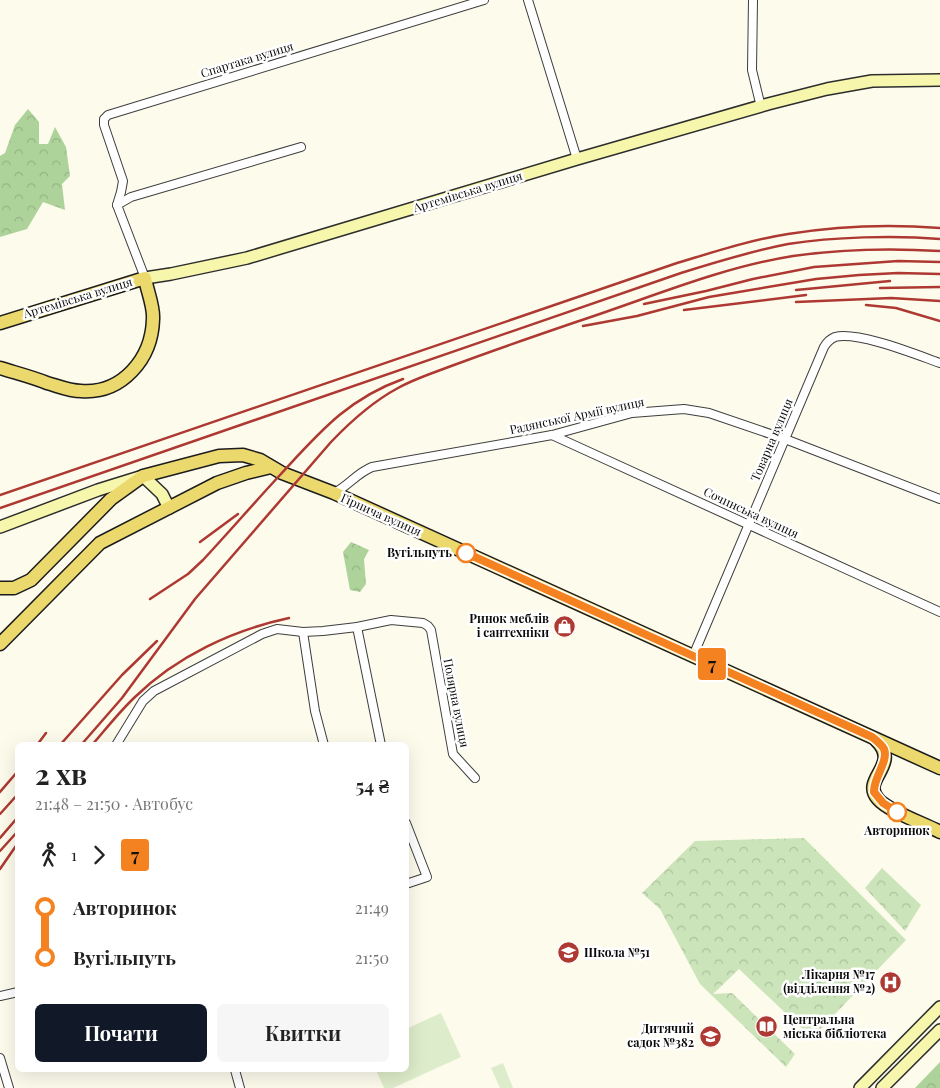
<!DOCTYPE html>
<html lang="uk">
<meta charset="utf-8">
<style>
:root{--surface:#fff;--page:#f6f6f6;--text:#222;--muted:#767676;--accent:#111827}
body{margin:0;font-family:"Playfair Display",serif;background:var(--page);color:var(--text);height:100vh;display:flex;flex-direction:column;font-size:19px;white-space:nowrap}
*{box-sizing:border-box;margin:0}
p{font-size:16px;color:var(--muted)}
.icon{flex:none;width:28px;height:28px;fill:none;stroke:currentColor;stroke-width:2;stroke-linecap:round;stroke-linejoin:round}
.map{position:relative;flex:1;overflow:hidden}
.side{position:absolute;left:15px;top:742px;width:394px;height:330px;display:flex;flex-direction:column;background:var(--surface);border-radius:8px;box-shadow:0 5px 20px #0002}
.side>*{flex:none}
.badge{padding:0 10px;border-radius:4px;font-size:18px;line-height:32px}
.map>.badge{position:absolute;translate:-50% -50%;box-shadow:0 0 0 2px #fff}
.legs{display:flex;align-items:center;gap:8px;height:55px;padding:0 20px;font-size:16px}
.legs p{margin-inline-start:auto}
.head{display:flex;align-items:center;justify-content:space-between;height:85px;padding:0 20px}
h1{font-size:28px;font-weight:700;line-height:38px}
.button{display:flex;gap:10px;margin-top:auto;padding:10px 20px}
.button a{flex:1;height:58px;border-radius:8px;background:var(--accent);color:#fff;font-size:20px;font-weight:700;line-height:58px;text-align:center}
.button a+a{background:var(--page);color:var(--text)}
ul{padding:0 20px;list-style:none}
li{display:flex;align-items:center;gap:18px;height:50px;font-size:19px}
li i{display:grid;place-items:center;width:8px;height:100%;margin:0 6px;background:currentColor}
li i::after{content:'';width:12px;height:12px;margin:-6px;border:4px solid;border-radius:50%;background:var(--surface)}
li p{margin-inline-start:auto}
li:first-child i{background:linear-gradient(#0000 50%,currentColor 0)}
li:last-child i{background:linear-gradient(currentColor 50%,#0000 0)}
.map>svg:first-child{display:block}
.forest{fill:url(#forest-crowns)}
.park{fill:url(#park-crowns)}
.pitch{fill:#ddecca}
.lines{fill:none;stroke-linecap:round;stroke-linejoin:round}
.street-casing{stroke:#3e3e3e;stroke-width:10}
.secondary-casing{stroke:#2d2d2d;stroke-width:14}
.primary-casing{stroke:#1c1c1c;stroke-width:15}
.street{stroke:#fff;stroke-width:8}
.secondary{stroke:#f7f6ad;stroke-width:11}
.primary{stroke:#ebd96e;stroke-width:12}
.rail{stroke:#ad3932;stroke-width:2.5}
.line-1-casing{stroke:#fff;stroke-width:11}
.line-1{stroke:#f58220;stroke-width:8}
.stop-1-dot{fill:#fff;stroke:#f58220;stroke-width:2.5}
.labels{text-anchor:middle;stroke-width:5;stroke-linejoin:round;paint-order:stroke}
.street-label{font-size:12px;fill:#0b0b0b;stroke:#fff}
.stop-label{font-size:12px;font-weight:bold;fill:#0b0b0b;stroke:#fff;text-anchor:end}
.poi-label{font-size:12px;font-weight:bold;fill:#0b0b0b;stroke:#fff;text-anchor:end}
</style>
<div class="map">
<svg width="940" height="1088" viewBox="0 0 940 1088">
<defs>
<pattern id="forest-crowns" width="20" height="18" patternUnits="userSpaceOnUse" patternTransform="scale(1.25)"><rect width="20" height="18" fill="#aed39a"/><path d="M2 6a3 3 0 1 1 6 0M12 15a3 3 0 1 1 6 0" fill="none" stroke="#94b483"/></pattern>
<pattern id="park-crowns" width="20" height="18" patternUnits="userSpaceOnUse" patternTransform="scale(1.25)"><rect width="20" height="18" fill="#cbe4b9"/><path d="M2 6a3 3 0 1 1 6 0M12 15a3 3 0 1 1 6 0" fill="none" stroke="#adc29e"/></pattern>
</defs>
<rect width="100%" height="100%" fill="#fdfbec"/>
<g class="forest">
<polygon points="28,109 39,122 39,144 48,144 55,127 66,147 70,176 62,184 65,210 43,202 27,229 0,237 0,156 5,153 15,125"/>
<polygon points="351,542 369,550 364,559 366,584 360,592 350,590 343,552"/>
<polygon points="940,1062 940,1088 915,1088"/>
</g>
<g class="park">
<polygon points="804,838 906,940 812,1038 739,969 713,994 732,993 795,1054 786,1067 700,984 660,909 642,893 695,841"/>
<polygon points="882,868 921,905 905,931 865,888"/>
</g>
<g class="pitch">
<polygon points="441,1013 461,1057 393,1088 384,1088 376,1070 406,1070 406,1029"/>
<polygon points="503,1063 513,1088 500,1088 491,1068"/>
</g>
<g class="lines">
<defs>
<g id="street">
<polyline points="528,0 577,159"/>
<polyline points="753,0 752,70 761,107"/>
<polyline points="117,205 131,197 301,147"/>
<polyline points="145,278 117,205 121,192 123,181 104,125 104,119 108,115 484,0"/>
<polyline points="552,435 940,612"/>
<path d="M334 493C348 486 357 473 372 467L552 435 632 413 684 409 709 413 785 439 940 499"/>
<polyline points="357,627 381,745"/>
<polyline points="303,632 315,711 324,745"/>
<path d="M693 656 824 347C827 342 830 339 835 337 858 331 917 355 940 363"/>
<polyline points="116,745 143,701 154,691 262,634 277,629 303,632 323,631 357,627 391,620 423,623 428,626 431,630 453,754 475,778"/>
<polyline points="406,823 427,877 406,884"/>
<polyline points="0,996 18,992"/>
<polyline points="0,1058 9,1088"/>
<polyline points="235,1070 240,1088"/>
</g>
<g id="secondary">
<polyline points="145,278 171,274 247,258 577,159 768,104 827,89 872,81 940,80"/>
<polyline points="0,527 98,490 143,476 162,494 169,508"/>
<polyline points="860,1088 940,1007"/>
<polyline points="882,1088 940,1030"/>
</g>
<g id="primary">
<path d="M0 323 145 278C147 291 154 306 153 319 152 359 122 394 81 391 69 391 58 386 47 383 32 377 16 373 0 368"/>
<polyline points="0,588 14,588 31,580 111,499 143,476 219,456 243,455 260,460 282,473 334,493 940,768"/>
<polyline points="0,644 100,543 217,483 246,473 271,467"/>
<path d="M876 740C902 765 860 779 878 799 888 811 925 824 940 832"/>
</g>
</defs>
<use href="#street" class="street-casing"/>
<use href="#secondary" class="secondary-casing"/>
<use href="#primary" class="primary-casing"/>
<use href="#street" class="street"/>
<use href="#secondary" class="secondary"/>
<use href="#primary" class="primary"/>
<g class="rail">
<polyline points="880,288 940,287"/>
<polyline points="796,290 890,281"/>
<polyline points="796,302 891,298 940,301"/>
<polyline points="644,304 706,291 753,279 814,267 898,261 940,262"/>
<polyline points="866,305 896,308 940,321"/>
<polyline points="684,310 806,295"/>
<polyline points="583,326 637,316 709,297 816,279 859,275 898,273 940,274"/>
<path d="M0 495 677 263C714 252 750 240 788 234 837 226 890 224 940 228"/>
<path d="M0 508 681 273C716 262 752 251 788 244 833 237 894 235 940 239"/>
<polyline points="200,542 238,514"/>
<path d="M150 599 188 574 203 560C229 532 254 503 280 475 319 433 347 399 403 379"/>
<polyline points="37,745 46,733"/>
<polyline points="60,745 122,675 157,641"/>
<path d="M81 745 122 698 195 599 331 442C352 420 372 402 398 388 416 378 436 372 454 365 494 350 535 336 576 322 647 299 718 268 793 256 842 249 891 248 940 251"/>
<path d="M92 745C106 729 119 712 135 697 177 656 233 630 289 618"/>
<polyline points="0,792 18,771"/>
<polyline points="0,814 18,794"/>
<polyline points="0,838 18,817"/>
<polyline points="0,851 18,831"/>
<polyline points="0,869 18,843"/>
</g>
</g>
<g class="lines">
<defs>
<path id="line-1" d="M466 553 872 737C876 740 881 744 884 749 889 761 873 778 874 792L883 803 897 812"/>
</defs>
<use href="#line-1" class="line-1-casing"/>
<use href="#line-1" class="line-1"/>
</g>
<defs>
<symbol id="shop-disc" viewBox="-11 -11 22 22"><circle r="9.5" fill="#ad3932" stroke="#fff"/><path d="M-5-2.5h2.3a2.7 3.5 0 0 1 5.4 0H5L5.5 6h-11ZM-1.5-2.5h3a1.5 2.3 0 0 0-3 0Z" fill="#fff"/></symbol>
<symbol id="school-disc" viewBox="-11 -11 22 22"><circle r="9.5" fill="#ad3932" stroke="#fff"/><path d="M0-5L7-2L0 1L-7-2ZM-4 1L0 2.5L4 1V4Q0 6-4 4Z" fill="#fff"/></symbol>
<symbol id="hospital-disc" viewBox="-11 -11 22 22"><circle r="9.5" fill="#ad3932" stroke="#fff"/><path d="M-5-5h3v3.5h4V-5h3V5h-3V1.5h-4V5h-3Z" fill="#fff"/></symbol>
<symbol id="library-disc" viewBox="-11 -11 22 22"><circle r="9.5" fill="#ad3932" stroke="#fff"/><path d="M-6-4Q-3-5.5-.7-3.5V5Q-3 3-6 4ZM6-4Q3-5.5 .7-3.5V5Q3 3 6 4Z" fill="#fff"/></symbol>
</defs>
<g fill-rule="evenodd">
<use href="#shop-disc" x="552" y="614" width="25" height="25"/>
<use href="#school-disc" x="556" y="940" width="25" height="25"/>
<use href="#hospital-disc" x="878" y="970" width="25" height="25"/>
<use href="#library-disc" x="754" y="1014" width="25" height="25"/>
<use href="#school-disc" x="698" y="1024" width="25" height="25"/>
</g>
<g class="stop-1-dot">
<circle cx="466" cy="553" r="9"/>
<circle cx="897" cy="812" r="9"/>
</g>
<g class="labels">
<g class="street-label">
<text transform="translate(247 60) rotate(-17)" y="4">Спартака вулиця</text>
<text transform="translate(468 192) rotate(-17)" y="4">Артемівська вулиця</text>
<text transform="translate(78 298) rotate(-17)" y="4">Артемівська вулиця</text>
<text transform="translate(577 416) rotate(-12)" y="4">Радянської Армії вулиця</text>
<text transform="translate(772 440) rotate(-67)" y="4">Товарна вулиця</text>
<text transform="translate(751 513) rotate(25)" y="4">Сочинська вулиця</text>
<text transform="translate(381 515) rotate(24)" y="4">Гірнича вулиця</text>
<text transform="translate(456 703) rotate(79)" y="4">Полярна вулиця</text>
</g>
<g class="stop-label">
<text x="452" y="557">Вугільпуть</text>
<text x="897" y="835" text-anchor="middle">Авторинок</text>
</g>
<g class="poi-label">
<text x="549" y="623">Ринок меблів<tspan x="549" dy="14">і сантехніки</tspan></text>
<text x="584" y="957" text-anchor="start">Школа №51</text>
<text x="875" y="979">Лікарня №17<tspan x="875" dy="14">(відділення №2)</tspan></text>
<text x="783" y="1024" text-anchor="start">Центральна<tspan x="783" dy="14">міська бібліотека</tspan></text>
<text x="694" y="1033">Дитячий<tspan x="694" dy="14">садок №382</tspan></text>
</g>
</g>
</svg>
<b class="badge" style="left:712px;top:664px;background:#f58220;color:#111">7</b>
<section class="side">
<div class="head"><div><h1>2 хв</h1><p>21:48 – 21:50 · Автобус</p></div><b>54 ₴</b></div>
<div class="legs"><svg class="icon" aria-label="walk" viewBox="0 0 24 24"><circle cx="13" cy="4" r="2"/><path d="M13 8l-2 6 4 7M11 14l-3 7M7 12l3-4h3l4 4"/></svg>1<svg class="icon" aria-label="forward" viewBox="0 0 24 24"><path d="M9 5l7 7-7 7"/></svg><b class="badge" style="background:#f58220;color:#111">7</b></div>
<ul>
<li><i style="color:#f58220"></i><b>Авторинок</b><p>21:49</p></li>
<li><i style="color:#f58220"></i><b>Вугільпуть</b><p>21:50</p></li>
</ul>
<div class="button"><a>Почати</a><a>Квитки</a></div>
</section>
</div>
